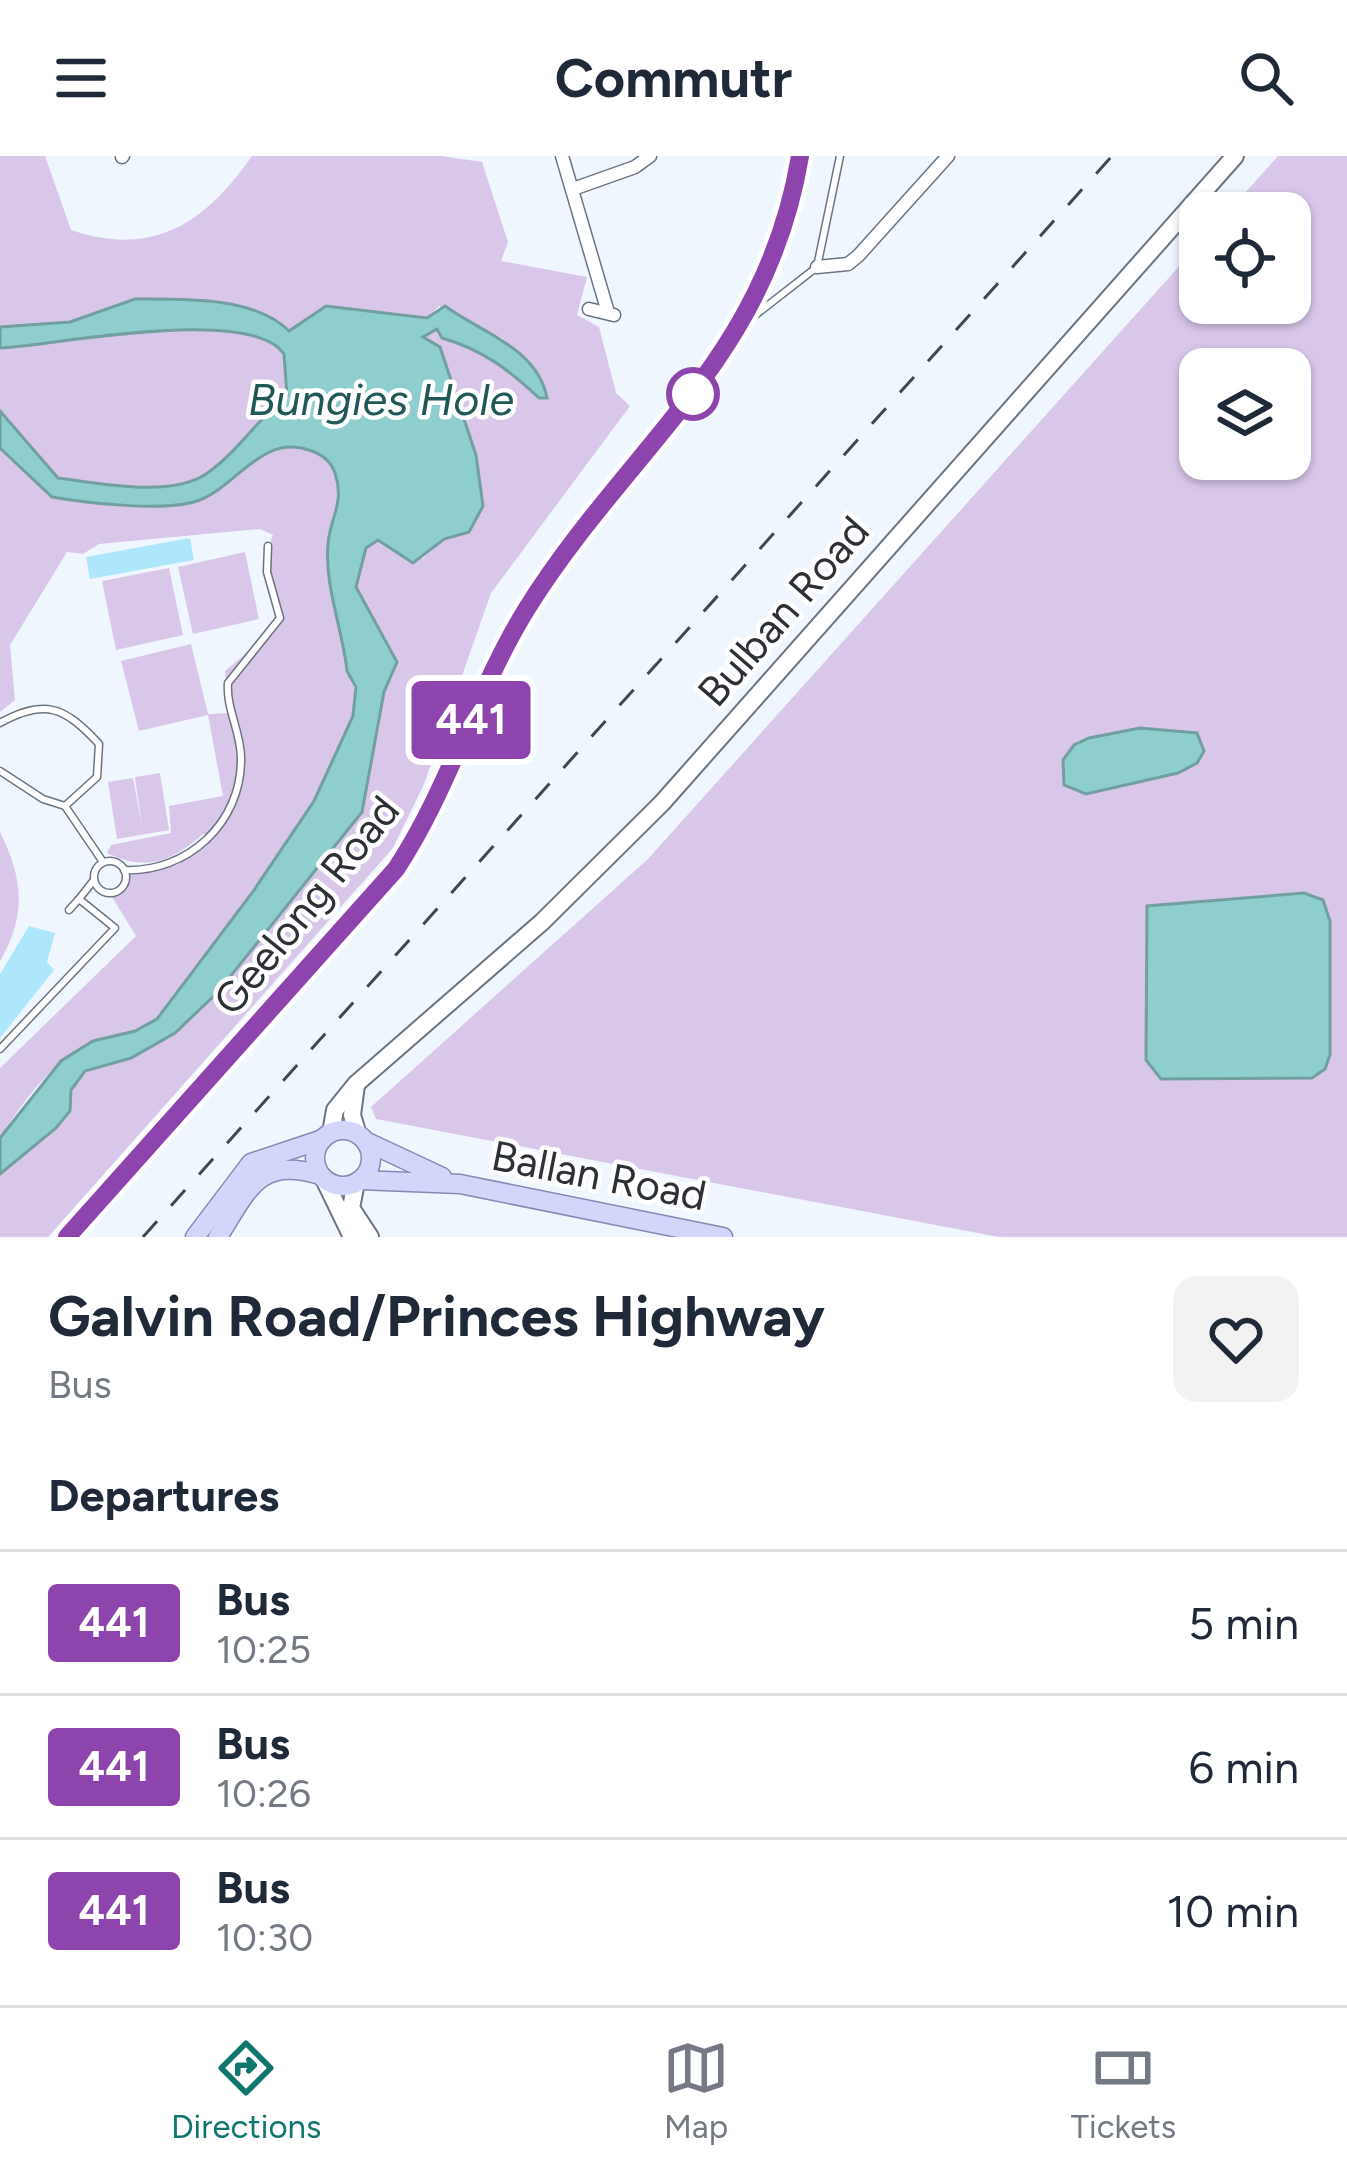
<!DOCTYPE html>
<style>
:root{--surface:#fff;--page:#f2f2f3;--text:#1f2937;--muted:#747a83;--line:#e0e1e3;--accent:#0f766e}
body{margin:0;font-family:Figtree,sans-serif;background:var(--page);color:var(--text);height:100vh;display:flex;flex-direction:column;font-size:45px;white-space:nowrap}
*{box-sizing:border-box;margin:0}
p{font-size:39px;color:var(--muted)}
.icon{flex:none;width:66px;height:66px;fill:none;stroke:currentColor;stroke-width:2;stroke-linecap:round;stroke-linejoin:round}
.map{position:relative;height:1081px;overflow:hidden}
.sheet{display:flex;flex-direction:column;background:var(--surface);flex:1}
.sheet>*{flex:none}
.badge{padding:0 24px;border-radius:9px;font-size:42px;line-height:78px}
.fabs{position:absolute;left:1179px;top:36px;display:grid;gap:24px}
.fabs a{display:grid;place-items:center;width:132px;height:132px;border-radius:24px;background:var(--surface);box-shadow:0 3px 9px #0004;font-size:60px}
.map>.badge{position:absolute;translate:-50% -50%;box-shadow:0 0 0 6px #fff}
h2{padding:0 48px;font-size:45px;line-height:108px}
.round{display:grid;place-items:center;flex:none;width:126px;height:126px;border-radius:24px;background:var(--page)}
.head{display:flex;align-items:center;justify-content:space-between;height:204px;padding:0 48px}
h1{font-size:57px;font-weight:700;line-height:90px}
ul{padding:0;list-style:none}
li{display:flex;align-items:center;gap:36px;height:144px;padding:0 48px;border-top:3px solid var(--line)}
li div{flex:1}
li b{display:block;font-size:45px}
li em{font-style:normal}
li .badge{min-width:132px;font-weight:700;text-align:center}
header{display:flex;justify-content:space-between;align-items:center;height:156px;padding:0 48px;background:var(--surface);font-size:54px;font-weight:700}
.menu{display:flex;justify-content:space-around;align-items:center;height:168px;border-top:3px solid var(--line);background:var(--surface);font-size:33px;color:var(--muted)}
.menu a{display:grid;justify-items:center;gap:6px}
.menu .current{color:var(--accent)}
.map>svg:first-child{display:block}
.green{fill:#d9c7ea;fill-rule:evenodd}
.water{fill:#8fcece;stroke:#729fa0;stroke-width:3}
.building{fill:#aee6fc}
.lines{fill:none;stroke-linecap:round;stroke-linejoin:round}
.lane-casing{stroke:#6b7581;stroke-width:9}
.street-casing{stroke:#6b7581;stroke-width:15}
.secondary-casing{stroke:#6b7581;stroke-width:20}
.primary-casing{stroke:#858ab3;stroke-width:21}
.highway-casing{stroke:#858ab3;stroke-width:24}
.lane{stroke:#fff;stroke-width:6}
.street{stroke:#fff;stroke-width:12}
.secondary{stroke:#fff;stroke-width:16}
.primary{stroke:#d3d6fa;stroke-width:18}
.highway{stroke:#b5baf7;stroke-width:21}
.rail{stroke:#43474d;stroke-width:3;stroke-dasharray:21 21;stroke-linecap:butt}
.line-casing{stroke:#fff;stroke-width:27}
.line{stroke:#8e44ad;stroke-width:18}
.stop-dot{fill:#fff;stroke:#8e44ad;stroke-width:6}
.labels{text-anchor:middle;stroke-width:9;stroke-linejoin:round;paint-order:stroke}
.street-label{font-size:42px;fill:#2d3136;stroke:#fff}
.water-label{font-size:45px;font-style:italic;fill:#205757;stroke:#fff}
</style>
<header><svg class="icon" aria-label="menu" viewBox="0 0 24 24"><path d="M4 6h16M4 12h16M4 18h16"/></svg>Commutr<svg class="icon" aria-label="search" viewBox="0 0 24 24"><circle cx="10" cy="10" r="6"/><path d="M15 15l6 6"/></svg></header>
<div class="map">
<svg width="1347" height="1081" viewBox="0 0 1347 1081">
<rect width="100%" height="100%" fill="#eff6fe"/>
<g class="green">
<path d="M0 0H45L71 74C154 102 205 67 252 0H441L482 6 508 86 501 105 587 121 577 159 599 171 616 237 630 250 491 437 424 628 393 692 48 1081H0V1018C40 992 58 951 85 915L131 902 175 877 197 857 362 656 384 536C405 500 373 463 356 431L366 392 378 383 423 402 444 383 469 376 483 350 476 299 440 191 423 182 437 172 449 184 472 188 528 232 532 211 503 183 439 150 426 163 326 150 285 184 288 240C257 262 237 297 206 318 170 343 99 327 58 322L0 255Z"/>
<path d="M1278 0H1347V1081H999L376 963 371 951 648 703 1200 87V147H1290V57H1227ZM1200 213H1290V303H1200Z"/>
<path d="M291 291C367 298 327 352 328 393 329 434 343 475 347 515 356 530 357 541 353 559 337 623 212 811 162 858 142 877 118 876 95 885 56 899 22 947 0 982V912L136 780 109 736 119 733 126 720 179 708 211 679 203 678C171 706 147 716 107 697L111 689 171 677 169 650 223 640 208 559 139 575 121 505 191 488 208 558 229 557 225 515 276 472C279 439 259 411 273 379L260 373 99 388 83 398 67 396 10 489 15 544 0 556V292L52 341C87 347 171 356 202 343 236 328 253 298 291 291Z"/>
<polygon points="245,396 259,463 193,478 178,411"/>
<polygon points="169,412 183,479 116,494 102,425"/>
<polygon points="160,617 169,674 117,683 108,626 133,622 142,671 135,621"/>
<path d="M0 676C23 723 27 758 0 805Z"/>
</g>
<g class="water">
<path d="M135 143C182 143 254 140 289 175L326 150 427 162 445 150C480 176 538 192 547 242H539C508 213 483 194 442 182L437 173 423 181 440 191 476 299 483 350 469 376 444 383 413 407 378 384 366 392 356 431 397 506 384 536 362 656 217 837 175 877 131 902 85 915 71 934 70 955 56 972 0 1018V982L61 905 93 885 135 875 157 863 252 737 314 645 353 560 356 531 347 515C343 475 324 429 328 388 330 362 345 346 335 317 331 305 322 298 309 294 261 278 237 331 197 345 165 356 86 347 52 341L0 292V255L58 322C99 327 170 342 206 318 237 297 257 263 287 240L284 198C250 149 57 189 0 192V171L70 166Z"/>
<polygon points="1140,572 1197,577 1204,595 1197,607 1178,617 1086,638 1064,629 1063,604 1074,589 1089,582"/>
<polygon points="1304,737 1323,744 1330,765 1330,899 1325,913 1312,922 1161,923 1146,904 1147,750"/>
</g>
<g class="building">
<polygon points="190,382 194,404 90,423 86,401"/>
<polygon points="29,770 55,777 47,806 54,814 0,882 0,818"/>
</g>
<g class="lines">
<defs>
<g id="lane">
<polyline points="749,164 817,111 840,0"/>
<path d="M0 567C45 542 65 551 99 588L97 621 65 650"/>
<polyline points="0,615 43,643 65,650 103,706"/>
<circle cx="110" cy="721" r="16"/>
<path d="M124 714C187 717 242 667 241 602 241 576 226 553 228 527L280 462 267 416 268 390"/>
<polyline points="79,743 94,724"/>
<polyline points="0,893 115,772 79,743 69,754"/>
</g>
<g id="street">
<polyline points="562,0 607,153"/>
<polyline points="122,1 123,0"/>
<polyline points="573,33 635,11 650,0"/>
<polyline points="817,111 848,108 858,100 948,0"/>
<polyline points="589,153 614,159"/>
</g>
<g id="secondary">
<polyline points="356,929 352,959 358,979"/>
<polyline points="331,977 335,954 356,928 542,766 662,647 1235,0"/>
<polyline points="324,1023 352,1081"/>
<polyline points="356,1026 351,1052 370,1081"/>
</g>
<g id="primary">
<circle cx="343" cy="1002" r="28"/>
<polyline points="365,985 442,1021"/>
<polyline points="360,1024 460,1028 723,1081"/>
<polyline points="195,1081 251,1007 323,983"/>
<path d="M218 1081C248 1034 258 1000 320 1019"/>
</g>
<path id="highway" d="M67 1081 396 713C455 623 481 519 541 430 644 277 767 196 800 0"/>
</defs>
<use href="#lane" class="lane-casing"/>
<use href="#street" class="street-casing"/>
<use href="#secondary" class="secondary-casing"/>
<use href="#primary" class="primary-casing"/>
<use href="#highway" class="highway-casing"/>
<use href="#lane" class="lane"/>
<use href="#street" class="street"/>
<use href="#secondary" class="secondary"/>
<use href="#primary" class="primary"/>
<use href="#highway" class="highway"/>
<polyline class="rail" points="143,1081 1112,0"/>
</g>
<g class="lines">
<defs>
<path id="line" d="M67 1081 396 713C450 631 475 537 526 454 628 290 766 205 800 0"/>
</defs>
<use href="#line" class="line-casing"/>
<use href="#line" class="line"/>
</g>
<circle class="stop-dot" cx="693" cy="238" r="24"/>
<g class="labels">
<g class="street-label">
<text transform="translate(783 455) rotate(-49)" y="15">Bulban Road</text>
<text transform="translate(306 749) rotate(-51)" y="15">Geelong Road</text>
<text transform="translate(599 1019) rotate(11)" y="15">Ballan Road</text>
</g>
<g class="water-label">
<text x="381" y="259">Bungies Hole</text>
</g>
</g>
</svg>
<div class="fabs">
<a><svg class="icon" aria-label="locate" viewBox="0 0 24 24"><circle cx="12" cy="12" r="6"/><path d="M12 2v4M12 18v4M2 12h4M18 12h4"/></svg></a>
<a><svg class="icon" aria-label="layers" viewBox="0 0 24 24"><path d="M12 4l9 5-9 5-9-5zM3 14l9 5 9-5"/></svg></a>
</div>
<b class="badge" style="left:471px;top:564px;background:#8e44ad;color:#fff">441</b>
</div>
<section class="sheet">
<div class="head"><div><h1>Galvin Road/Princes Highway</h1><p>Bus</p></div><a class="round"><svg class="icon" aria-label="heart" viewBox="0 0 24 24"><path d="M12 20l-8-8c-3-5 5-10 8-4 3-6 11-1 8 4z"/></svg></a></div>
<h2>Departures</h2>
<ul>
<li><span class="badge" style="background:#8e44ad;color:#fff">441</span><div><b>Bus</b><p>10:25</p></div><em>5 min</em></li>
<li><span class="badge" style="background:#8e44ad;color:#fff">441</span><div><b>Bus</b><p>10:26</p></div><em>6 min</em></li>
<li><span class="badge" style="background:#8e44ad;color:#fff">441</span><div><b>Bus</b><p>10:30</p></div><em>10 min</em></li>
</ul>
</section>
<nav class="menu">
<a class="current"><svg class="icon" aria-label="directions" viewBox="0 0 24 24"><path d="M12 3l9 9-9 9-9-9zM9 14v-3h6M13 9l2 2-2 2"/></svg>Directions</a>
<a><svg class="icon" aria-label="map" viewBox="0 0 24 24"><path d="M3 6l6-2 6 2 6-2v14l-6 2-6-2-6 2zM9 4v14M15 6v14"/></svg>Map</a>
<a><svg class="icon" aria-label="tickets" viewBox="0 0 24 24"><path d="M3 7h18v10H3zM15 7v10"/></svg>Tickets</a>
</nav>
